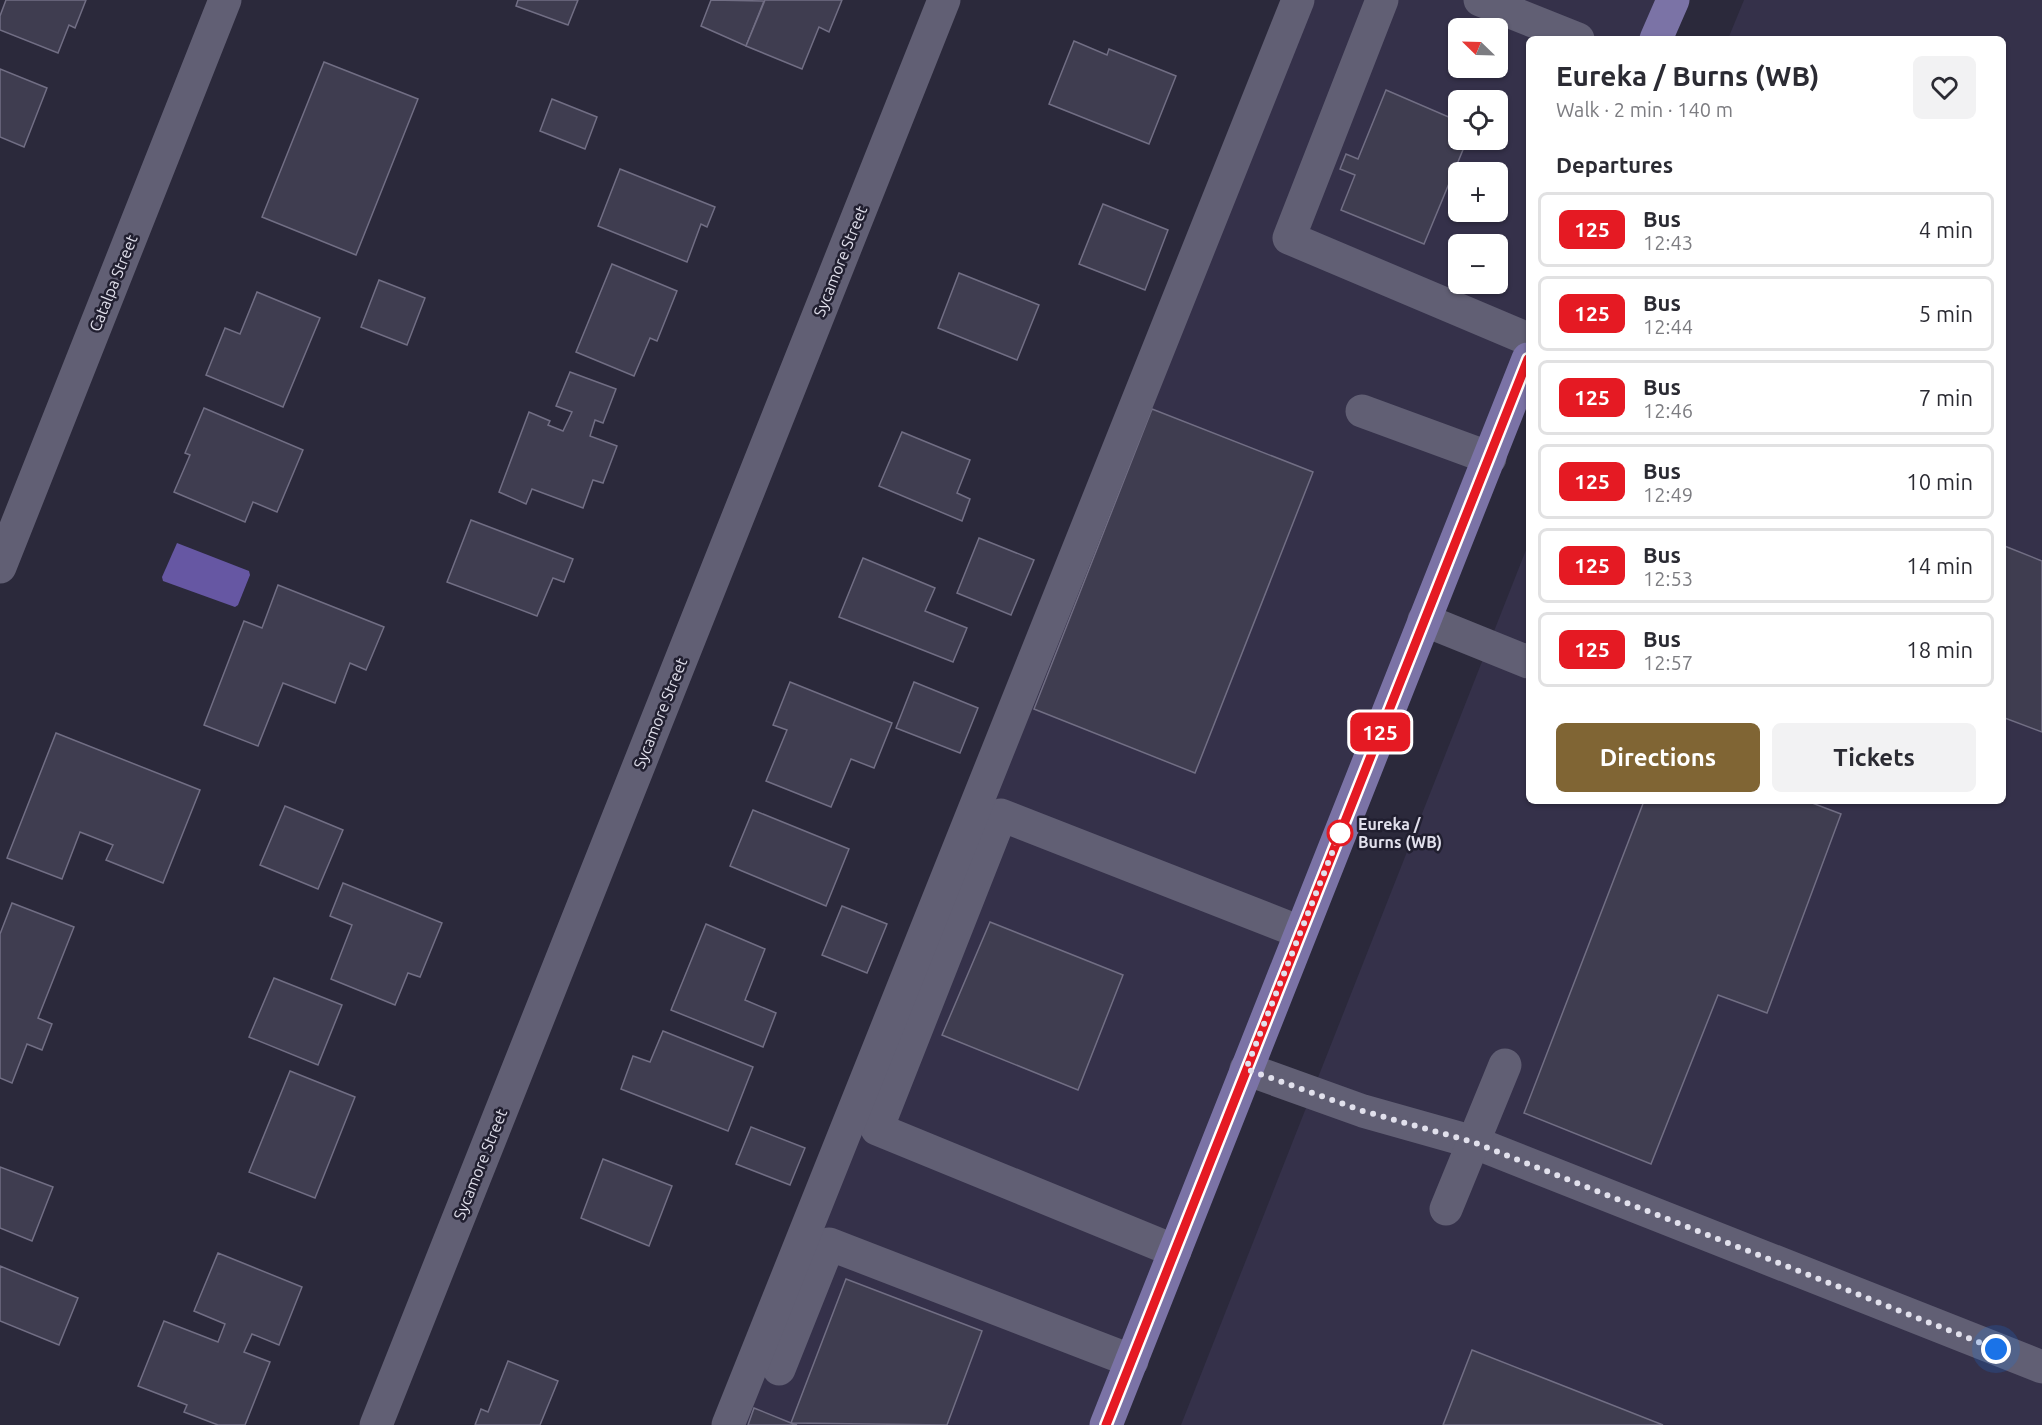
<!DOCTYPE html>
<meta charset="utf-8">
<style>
:root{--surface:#fff;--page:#f2f2f3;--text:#2b2b33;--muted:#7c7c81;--line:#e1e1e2;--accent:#806534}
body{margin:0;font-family:Ubuntu,sans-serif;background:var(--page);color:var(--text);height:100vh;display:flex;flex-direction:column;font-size:22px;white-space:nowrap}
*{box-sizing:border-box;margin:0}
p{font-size:20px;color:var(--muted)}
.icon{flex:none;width:33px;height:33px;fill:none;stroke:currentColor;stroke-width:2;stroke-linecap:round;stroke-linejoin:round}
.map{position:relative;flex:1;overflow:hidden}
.sheet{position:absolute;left:1526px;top:36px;width:480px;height:768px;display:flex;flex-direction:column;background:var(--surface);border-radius:9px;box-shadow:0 2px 4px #0004}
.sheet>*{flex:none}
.badge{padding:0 12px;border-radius:9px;font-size:21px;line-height:39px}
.needle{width:39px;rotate:293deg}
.tools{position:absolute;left:1448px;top:18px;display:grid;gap:12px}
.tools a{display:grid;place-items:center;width:60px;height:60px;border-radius:9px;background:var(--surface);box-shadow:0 2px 4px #0004;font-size:30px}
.you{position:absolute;width:30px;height:30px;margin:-15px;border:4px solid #fff;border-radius:50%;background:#1a73e8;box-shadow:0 0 0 9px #1a73e833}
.map>.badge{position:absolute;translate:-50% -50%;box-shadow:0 0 0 3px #fff}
h2{padding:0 30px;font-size:22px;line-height:54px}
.round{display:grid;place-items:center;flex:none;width:63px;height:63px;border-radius:9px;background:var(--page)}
.summary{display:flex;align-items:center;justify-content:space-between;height:102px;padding:0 30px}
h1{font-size:28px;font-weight:700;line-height:45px}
.button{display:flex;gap:12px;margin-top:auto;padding:12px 30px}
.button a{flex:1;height:69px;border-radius:9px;background:var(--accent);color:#fff;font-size:24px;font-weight:700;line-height:69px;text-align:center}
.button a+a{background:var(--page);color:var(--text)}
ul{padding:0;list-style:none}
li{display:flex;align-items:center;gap:18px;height:75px;margin:0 12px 9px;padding:0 18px;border:3px solid var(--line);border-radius:9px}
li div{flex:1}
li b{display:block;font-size:22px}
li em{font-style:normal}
li .badge{min-width:66px;font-weight:700;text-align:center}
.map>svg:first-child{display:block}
.built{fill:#35314a;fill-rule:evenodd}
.water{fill:#6657a3}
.building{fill:#3f3d50;stroke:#716e84;stroke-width:1.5}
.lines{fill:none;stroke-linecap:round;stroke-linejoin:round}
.minor{stroke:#615f74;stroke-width:33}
.major{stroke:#7b73a6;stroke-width:33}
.line-casing{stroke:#fff;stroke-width:14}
.line{stroke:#e51a23;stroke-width:9}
.walk{stroke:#e1e0ec;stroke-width:6;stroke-dasharray:0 10.8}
.stop-dot{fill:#fff;stroke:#e51a23;stroke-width:3}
.labels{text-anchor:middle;stroke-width:5;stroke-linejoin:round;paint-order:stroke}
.street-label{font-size:16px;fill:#e1e0ec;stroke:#211f30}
.stop-label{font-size:16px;font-weight:bold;fill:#e1e0ec;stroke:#211f30;text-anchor:start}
</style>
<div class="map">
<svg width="2042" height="1425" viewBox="0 0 2042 1425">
<rect width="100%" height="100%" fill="#2b293b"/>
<g class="built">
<path d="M1298 0H1673L1656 39H1528V359L1106 1425H729ZM1458 28H1497V68H1458ZM1458 100H1497V140H1458ZM1458 172H1497V212H1458ZM1458 244H1497V284H1458Z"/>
<polygon points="1744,0 2042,0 2042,1425 1181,1425 1528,545 1528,801 2002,801 2002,39 1728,39"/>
</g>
<polygon class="water" points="177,543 249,571 250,575 238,605 235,607 163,581 162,577"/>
<g class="building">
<polygon points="6,0 86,0 75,28 69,25 58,53 0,30 0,16"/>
<polygon points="518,0 578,0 568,25 516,6"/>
<polygon points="711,0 764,1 746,46 701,26"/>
<polygon points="842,0 829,32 819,27 802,69 746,46 765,0"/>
<polygon points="1074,41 1107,55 1109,49 1176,76 1149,144 1049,104"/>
<polygon points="324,62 418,99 356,255 262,217"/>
<polygon points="0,69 47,88 24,147 0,137"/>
<polygon points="1386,90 1458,121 1458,140 1467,140 1424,244 1341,210 1355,175 1340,169 1346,154 1358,159"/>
<polygon points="552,99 597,117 585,149 540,131"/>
<polygon points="620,169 715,207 707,227 701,224 687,262 598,226"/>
<polygon points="1103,204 1168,230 1145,290 1079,264"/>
<polygon points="612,264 677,291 657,341 650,338 634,376 576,352"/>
<polygon points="959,273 1039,305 1017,360 938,328"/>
<polygon points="379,280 425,298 407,345 361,327"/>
<polygon points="257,292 320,318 283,407 206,375 225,328 240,334"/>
<polygon points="570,372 616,389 603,423 595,420 590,436 617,446 603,483 593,480 583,508 532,489 526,504 499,492 529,412 550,421 548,425 563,431 572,412 556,406"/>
<polygon points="204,408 303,450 277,512 253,502 245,522 174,492 190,455 185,453"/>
<polygon points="1152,409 1313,472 1195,773 1034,709"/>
<polygon points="902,432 970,460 957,493 970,499 962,521 879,486"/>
<polygon points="471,520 573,559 564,582 553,578 537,616 447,582"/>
<polygon points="979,538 1034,560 1011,615 957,593"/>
<polygon points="2002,545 2042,561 2042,732 2002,717"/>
<polygon points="863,558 935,588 925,611 967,628 953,662 839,617"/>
<polygon points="278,585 384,627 366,670 350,663 335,703 283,683 258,746 204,725 244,621 262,628"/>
<polygon points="790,682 892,723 874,768 851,759 831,807 766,781 787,730 773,725"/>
<polygon points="914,682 978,708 960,753 896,728"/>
<polygon points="56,733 200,790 163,883 106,860 113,845 80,832 62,879 7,858"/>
<polygon points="1644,801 1807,801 1841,814 1767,1013 1718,995 1651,1164 1524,1113"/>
<polygon points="285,806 343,830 318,889 260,865"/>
<polygon points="753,810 849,849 826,906 730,866"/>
<polygon points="343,883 442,923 420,977 408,973 395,1005 331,979 352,925 330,916"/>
<polygon points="12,903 74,927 38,1018 52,1024 42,1050 27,1044 12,1083 0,1078 0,934"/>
<polygon points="842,906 887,924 867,973 822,955"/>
<polygon points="990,922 1123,975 1078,1090 942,1035"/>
<polygon points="706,924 765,949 745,1000 776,1013 763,1047 671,1010"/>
<polygon points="274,978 342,1005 318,1065 249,1037"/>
<polygon points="663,1031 753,1067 728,1131 621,1089 633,1056 650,1062"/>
<polygon points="290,1071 355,1097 315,1198 249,1172"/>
<polygon points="751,1127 805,1148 790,1185 736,1164"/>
<polygon points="603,1159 672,1186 649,1246 581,1218"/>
<polygon points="0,1167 53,1187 32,1241 0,1228"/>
<polygon points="218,1253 302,1287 279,1345 252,1334 244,1352 270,1362 245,1425 218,1425 184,1412 187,1405 138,1386 164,1321 218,1342 225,1324 194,1311"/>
<polygon points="0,1266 78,1298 59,1345 0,1321"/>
<polygon points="846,1279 982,1331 947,1425 791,1423"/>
<polygon points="1472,1350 1663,1425 1443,1425"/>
<polygon points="508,1361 558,1381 540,1425 475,1425 481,1409 488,1412"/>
<polygon points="754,1408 791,1423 797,1425 748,1425"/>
</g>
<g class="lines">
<g class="minor">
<polyline points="1382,0 1289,238 1528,339"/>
<polyline points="1480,0 1578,39"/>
<polyline points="1362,411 1490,458"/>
<polyline points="0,567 225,0"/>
<polyline points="1424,620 1528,662"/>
<polyline points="1246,1069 1363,1111 1473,1142 2042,1367"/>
<polyline points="1446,1209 1505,1065"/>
<polyline points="1175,1251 877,1129 1001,815 1300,932"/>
<polyline points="779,1369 829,1244 1132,1361"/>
<polyline points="376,1425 944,0"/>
<polyline points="728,1425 1298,0"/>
</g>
<g class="major">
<polyline points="1656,39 1673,0"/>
<polyline points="1106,1425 1528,359"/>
</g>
</g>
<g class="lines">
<defs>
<polyline id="line" points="1106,1425 1528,359"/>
</defs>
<use href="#line" class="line-casing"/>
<use href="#line" class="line"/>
<polyline class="walk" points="1340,833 1246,1069 1363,1111 1473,1142 1996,1349"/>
</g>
<circle class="stop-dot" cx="1340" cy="833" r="12"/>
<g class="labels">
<g class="street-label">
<text transform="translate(840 261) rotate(-68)" y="6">Sycamore Street</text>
<text transform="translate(113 283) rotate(-68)" y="6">Catalpa Street</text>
<text transform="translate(660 713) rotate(-68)" y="6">Sycamore Street</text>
<text transform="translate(480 1164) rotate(-68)" y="6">Sycamore Street</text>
</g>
<g class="stop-label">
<text x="1358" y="830">Eureka /<tspan x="1358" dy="18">Burns (WB)</tspan></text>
</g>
</g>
</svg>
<div class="tools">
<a><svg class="needle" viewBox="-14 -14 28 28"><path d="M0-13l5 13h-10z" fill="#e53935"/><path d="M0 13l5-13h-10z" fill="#7c7c81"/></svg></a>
<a><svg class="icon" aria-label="locate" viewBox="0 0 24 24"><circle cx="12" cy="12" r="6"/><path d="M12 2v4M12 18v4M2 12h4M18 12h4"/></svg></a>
<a>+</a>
<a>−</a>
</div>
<div class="you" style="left:1996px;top:1349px"></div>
<b class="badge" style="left:1380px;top:732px;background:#e51a23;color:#fff">125</b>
<section class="sheet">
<div class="summary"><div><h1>Eureka / Burns (WB)</h1><p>Walk · 2 min · 140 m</p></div><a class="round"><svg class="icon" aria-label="heart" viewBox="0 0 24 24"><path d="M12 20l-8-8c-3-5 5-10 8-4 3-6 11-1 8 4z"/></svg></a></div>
<h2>Departures</h2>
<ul>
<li><span class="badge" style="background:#e51a23;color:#fff">125</span><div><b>Bus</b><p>12:43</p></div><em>4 min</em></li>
<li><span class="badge" style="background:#e51a23;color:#fff">125</span><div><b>Bus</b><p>12:44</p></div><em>5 min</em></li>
<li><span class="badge" style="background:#e51a23;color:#fff">125</span><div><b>Bus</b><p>12:46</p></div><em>7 min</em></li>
<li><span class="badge" style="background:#e51a23;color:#fff">125</span><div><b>Bus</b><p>12:49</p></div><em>10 min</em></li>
<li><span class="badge" style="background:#e51a23;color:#fff">125</span><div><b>Bus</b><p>12:53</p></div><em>14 min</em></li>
<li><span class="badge" style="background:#e51a23;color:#fff">125</span><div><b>Bus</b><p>12:57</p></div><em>18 min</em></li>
</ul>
<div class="button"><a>Directions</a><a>Tickets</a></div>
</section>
</div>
